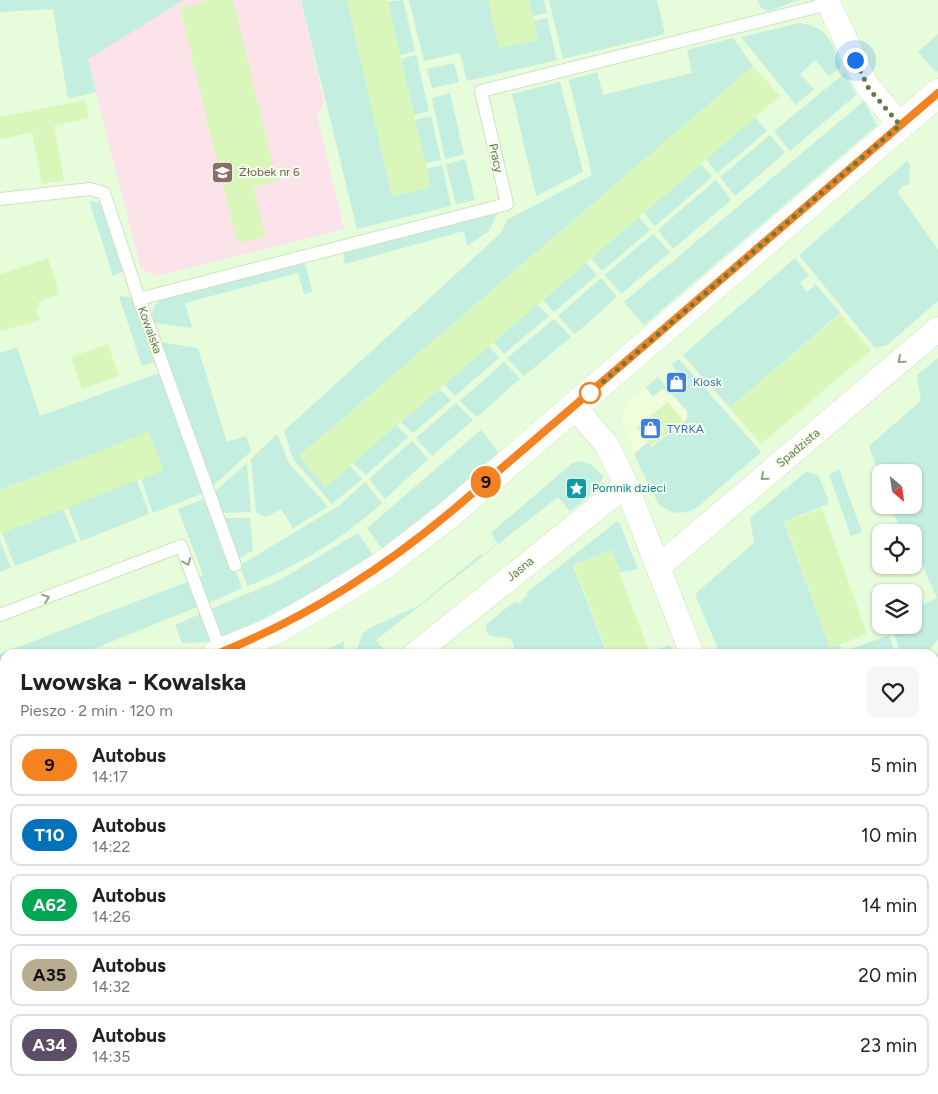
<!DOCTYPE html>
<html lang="pl">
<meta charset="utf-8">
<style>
:root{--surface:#fff;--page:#f6f6f6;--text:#222;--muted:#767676;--line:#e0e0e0}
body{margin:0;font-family:Figtree,sans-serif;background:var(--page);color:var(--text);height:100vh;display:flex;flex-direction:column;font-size:19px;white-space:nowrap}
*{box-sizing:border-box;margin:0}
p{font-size:16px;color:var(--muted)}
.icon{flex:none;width:28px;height:28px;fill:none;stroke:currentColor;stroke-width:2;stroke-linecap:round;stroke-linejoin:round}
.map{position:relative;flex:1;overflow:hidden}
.side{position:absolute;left:0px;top:649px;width:939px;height:446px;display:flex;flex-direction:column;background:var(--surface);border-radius:15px 15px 0 0;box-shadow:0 1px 4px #0004}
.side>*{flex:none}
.badge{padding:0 10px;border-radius:16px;font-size:18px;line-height:32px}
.needle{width:32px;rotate:151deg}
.buttons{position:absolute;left:872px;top:464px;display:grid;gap:10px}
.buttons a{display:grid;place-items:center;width:50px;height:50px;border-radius:10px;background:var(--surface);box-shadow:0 1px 4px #0004;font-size:25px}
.you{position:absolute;width:25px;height:25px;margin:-12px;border:4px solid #fff;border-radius:50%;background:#1a73e8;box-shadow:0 0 0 8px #1a73e833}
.map>.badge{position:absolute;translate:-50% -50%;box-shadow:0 0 0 2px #fff}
.round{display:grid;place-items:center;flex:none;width:52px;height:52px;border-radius:10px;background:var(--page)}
.overview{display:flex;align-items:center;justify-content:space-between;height:85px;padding:0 20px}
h1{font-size:24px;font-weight:700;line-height:38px}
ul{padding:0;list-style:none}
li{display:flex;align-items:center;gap:15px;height:62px;margin:0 10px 8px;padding:0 10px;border:2px solid var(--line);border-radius:10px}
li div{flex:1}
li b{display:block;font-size:19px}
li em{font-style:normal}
li .badge{min-width:55px;font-weight:700;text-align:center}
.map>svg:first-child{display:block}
.residential{fill:#e6fcda;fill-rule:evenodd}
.commercial{fill:#f0ffda}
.education{fill:#fbe3e9}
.green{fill:#c3eee0}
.building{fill:#d9f7bb}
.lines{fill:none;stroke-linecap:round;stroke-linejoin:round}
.lane-casing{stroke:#cee2bd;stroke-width:14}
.street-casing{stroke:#cee2bd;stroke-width:25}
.secondary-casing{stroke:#d3ecc0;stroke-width:29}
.lane{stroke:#fff;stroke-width:12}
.street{stroke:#fff;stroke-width:24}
.secondary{stroke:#fff;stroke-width:28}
.oneway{stroke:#92a37f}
.line-casing{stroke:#fff;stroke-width:11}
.line{stroke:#f58220;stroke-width:8}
.walk{stroke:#647b48;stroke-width:5;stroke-dasharray:0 9}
.stop-dot{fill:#fff;stroke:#f58220;stroke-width:2.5}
.labels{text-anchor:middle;stroke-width:4;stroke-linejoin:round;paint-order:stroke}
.street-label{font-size:12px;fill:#647b48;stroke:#f4ffef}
.education-label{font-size:12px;fill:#785e54;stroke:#f4ffef;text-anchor:start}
.shop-label{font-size:12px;fill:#366cbe;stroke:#f4ffef;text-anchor:start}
.culture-label{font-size:12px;fill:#0d838f;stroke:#f4ffef;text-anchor:start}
</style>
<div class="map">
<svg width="938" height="1094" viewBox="0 0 938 1094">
<rect width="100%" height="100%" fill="#edfee6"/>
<path class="residential" d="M0 0H938V1094H0ZM881 472H914V505H881ZM881 532H914V565H881ZM881 592H914V625H881ZM5 654H934V1090H5Z"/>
<g class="commercial">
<polygon points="646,387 653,396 663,388 673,395 687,411 687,419 652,447 648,443 634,454 622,420 625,404"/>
<polygon points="5,791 5,1077 0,1079 0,793"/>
</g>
<polygon class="education" points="184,0 301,0 324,102 317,115 344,229 156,276 141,268 87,59"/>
<g class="green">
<polygon points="0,0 184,0 88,59 96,92 68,99 53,9 0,12"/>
<polygon points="301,0 347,0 392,196 430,187 426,169 442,165 451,206 357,229"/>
<polygon points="403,0 415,51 400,55 388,2"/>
<polygon points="409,0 488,0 534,21 547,18 557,60 467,81 460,53 424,61"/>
<polygon points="529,0 544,0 547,13 532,16"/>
<polygon points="549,0 657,0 665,34 563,59"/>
<polygon points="757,0 800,0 768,11 762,9"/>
<path d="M800 23C830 28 830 41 842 66L829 76 815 60 800 74 814 89 796 105 741 37Z"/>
<polygon points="938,34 938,71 936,72 918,52"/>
<polygon points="733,38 753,66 299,456 325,487 350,466 362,479 332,504 293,459 284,431 501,233 507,220 592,175 569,80 597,72 603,95 692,73 687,50"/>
<polygon points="416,55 429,111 414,115 401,59"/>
<polygon points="454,63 459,82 432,88 427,69"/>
<polygon points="845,73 856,95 790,151 774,131"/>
<polygon points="560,82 583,172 536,196 512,94"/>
<polygon points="450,93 464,154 445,159 432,98"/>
<polygon points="864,101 877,125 644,325 624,302"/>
<polygon points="431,116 441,160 425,163 415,120"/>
<polygon points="755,117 767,131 717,173 706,159"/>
<polygon points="770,135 785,153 735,196 720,177"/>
<polygon points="465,159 475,200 456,204 446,164"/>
<polygon points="907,161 910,165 909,184 901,187 898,193 938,250 938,301 887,345 875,348 799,255"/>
<polygon points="701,164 712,177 655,226 644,213"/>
<polygon points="716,180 731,200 673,249 658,230"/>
<polygon points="89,200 99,203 110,222 126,270 113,276"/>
<polygon points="499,211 489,231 467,246 464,231 345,264 343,256 346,252"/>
<polygon points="639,217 650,230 602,271 591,258"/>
<polygon points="653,234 670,252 621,294 605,275"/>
<polygon points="795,258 810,277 806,277 800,283 807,292 814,286 814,282 840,313 730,408 683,355"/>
<path d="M305 262 312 292 304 294 298 273 185 303 192 328 154 323C151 311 152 306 163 299Z"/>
<polygon points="586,263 597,275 554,312 543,300"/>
<polygon points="601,278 617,297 575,334 558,316"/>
<polygon points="119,296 135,298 157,361 142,366"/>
<polygon points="537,304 549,316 504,354 493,342"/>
<polygon points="554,319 571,337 524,376 507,358"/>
<polygon points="159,342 198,348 227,442 246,436 251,451 211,488"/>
<polygon points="489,346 499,358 455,396 444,384"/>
<polygon points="17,347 40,416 162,372 206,492 153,513 141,479 163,470 149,432 0,490 0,353"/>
<polygon points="938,358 938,639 927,654 901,654 891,625 914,625 914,609 937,598 914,546 914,532 901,532 891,505 914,505 914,472 881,472 881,480 869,446 921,401 917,375"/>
<path d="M679 359 761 452 699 506C685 516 670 515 658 503L634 454 648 442 652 447 687 419V411L673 395 668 394 663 388 653 397 646 387 658 377 672 393 677 394 688 385 672 365Z"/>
<polygon points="504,362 520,379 477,417 460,401"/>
<polygon points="439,389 451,400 413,433 401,422"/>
<polygon points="456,403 473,420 432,456 416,438"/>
<polygon points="396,425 408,437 366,475 353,463"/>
<polygon points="481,430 499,453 415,526 382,549 367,528"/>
<polygon points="277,434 289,463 328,507 293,528 281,509 266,517 256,512 251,459"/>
<polygon points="412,441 428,459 385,499 369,479"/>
<polygon points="579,461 590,464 603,476 597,490 570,511 558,497 376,640 387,654 356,654 362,634 372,627 418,606 481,554 482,556 498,543 491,533 571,464"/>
<polygon points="247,463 251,512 219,513 212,494"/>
<polygon points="839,469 862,532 851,536 829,475"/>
<polygon points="806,472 818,475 828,499 828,504 784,522 830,648 840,645 843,652 889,635 895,654 720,654 695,594 754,543 750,518"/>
<polygon points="137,480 149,514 81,541 68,507"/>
<path d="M365 482 382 503C344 538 296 567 248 586L239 566 340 505Z"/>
<polygon points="208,497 242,588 207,604 197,578 203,575 178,509"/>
<polygon points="63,509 77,542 15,566 2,533"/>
<polygon points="222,518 250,518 253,550 237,560"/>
<polygon points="616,522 619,522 638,569 620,572 611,550 573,565 607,654 517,654 511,639 491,636 486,632 487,624 515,601 518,604 528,595 526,593"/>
<path d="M358 533 373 555C324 587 275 615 221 638L211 609 280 580Z"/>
<polygon points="0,541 11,568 0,572"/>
<polygon points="192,580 202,605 81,654 5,654 5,684 0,686 0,654"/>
<polygon points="200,614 211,642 182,643 175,625"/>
<polygon points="344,641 343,654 319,654 342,642"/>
<polygon points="670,645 674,654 651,654 651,653"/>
<polygon points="938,653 938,678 934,679 934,658"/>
<path d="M934 693H938V875C934 863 932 850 934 837 935 827 938 823 934 813Z"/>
<polygon points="934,881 938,894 938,989 934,976"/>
<polygon points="938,1058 938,1094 834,1094 846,1090 934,1090 934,1059"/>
<polygon points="5,1077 5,1090 32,1090 34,1094 0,1094 0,1079"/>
<polygon points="38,1090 116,1090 107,1094 39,1094"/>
<polygon points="142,1090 214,1090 216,1094 144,1094"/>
<polygon points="257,1090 425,1090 426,1094 248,1094"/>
<polygon points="541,1090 677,1090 679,1094 530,1094"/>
<polygon points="690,1090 731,1090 733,1094 714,1092 691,1094"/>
<polygon points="780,1090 818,1090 806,1094 781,1094"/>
</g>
<g class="building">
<polygon points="213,0 233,0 277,181 253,187 266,237 237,243 180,8"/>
<polygon points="347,0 387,0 431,187 392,196"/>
<polygon points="488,0 529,0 538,40 499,48"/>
<polygon points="753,66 780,96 325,487 299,456"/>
<polygon points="86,100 89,118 54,126 64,180 42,184 32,132 0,140 0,117"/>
<polygon points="48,258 60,294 38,302 40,308 36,309 40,320 0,331 0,274"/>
<polygon points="840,314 871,350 761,444 730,408"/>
<polygon points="108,344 119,376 82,389 71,357"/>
<polygon points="668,402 683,421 651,446 636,427"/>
<polygon points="149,432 163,470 0,534 0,490"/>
<polygon points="822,508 867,634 830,648 785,522"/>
<polygon points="611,550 621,577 650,654 608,654 574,565"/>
</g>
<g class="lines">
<defs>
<g id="lane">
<polyline points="0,199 90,189 104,193 139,299 235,565"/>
<polyline points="139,299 507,204 481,91 828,4"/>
<polyline points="0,615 181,546 221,652"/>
</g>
<g id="street">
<polyline points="827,0 866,84 900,125"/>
<polyline points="574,407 607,445 626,485 692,654"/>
<polyline points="658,567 938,329"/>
<polyline points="415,654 626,485"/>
<polyline points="486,1090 488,1094"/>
</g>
<g id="secondary">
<polyline points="217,654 273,631 327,600 385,564 446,517 938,93"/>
<polyline points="0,739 5,737"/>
</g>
</defs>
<use href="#lane" class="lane-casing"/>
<use href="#street" class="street-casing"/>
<use href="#secondary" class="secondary-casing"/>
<use href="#lane" class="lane"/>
<use href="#street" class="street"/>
<use href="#secondary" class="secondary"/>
</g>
<defs><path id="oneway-chevron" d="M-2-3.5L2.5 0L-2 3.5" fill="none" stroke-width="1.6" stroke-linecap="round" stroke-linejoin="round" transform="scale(1.25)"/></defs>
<g class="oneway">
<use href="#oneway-chevron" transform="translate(901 360) rotate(139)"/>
<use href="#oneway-chevron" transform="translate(764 477) rotate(140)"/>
<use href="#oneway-chevron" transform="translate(187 562) rotate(69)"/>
<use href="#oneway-chevron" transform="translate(46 598) rotate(-21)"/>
</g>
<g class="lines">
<defs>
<path id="line" d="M217 654C308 617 385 568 460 504L938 93"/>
</defs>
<use href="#line" class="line-casing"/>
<use href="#line" class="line"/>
<polyline class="walk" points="590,393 900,125 869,89 855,60"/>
</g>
<defs>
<symbol id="school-square" viewBox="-11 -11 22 22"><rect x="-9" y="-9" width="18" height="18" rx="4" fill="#8d6e63" stroke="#f4ffef"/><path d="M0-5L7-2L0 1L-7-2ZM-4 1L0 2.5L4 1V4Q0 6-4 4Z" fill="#fff"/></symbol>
<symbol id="shop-square" viewBox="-11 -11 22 22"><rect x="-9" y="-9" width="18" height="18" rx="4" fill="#3f7fe0" stroke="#f4ffef"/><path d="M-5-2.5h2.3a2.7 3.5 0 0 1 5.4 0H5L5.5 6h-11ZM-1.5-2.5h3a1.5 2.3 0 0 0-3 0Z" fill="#fff"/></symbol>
<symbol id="sight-square" viewBox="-11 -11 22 22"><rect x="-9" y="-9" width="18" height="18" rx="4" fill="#0f9aa8" stroke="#f4ffef"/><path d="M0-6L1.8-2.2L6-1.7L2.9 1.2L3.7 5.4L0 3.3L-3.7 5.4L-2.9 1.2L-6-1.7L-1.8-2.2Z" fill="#fff"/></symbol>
</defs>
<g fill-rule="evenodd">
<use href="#school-square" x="210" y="160" width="25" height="25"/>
<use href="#shop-square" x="664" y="370" width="25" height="25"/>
<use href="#shop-square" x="638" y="416" width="25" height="25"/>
<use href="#sight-square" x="564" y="476" width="25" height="25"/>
</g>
<circle class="stop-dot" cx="590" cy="393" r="10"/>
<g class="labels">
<g class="street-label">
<text transform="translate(496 158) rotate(77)" y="4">Pracy</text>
<text transform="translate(150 330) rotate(70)" y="4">Kowalska</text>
<text transform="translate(798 448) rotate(-40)" y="4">Spadzista</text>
<text transform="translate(520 569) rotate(-39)" y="4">Jasna</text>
</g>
<g class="education-label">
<text x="239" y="176">Żłobek nr 6</text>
</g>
<g class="shop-label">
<text x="693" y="386">Kiosk</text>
<text x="667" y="433">TYRKA</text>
</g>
<g class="culture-label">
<text x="592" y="492">Pomnik dzieci</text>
</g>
</g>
</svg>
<div class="buttons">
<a><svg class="needle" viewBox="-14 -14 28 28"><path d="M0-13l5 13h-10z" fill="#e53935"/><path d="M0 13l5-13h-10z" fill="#767676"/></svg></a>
<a><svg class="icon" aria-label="locate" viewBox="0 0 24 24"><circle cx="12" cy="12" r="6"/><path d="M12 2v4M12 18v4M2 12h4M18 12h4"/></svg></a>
<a><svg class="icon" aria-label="layers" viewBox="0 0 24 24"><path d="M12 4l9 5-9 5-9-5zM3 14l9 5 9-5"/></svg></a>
</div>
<div class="you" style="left:855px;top:60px"></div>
<b class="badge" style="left:486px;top:482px;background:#f58220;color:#111">9</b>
<section class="side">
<div class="overview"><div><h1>Lwowska - Kowalska</h1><p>Pieszo · 2 min · 120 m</p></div><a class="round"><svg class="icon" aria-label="heart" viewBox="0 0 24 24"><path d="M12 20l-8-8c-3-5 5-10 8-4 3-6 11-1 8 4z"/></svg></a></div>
<ul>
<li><span class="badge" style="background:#f58220;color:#111">9</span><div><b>Autobus</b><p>14:17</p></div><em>5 min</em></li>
<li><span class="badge" style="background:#0072bc;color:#fff">T10</span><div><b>Autobus</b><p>14:22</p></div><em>10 min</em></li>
<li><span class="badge" style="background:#00a651;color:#fff">A62</span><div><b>Autobus</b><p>14:26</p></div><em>14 min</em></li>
<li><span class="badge" style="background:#b7ac8d;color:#111">A35</span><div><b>Autobus</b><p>14:32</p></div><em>20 min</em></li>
<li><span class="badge" style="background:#5c4e67;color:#fff">A34</span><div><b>Autobus</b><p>14:35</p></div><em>23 min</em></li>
</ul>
</section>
</div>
